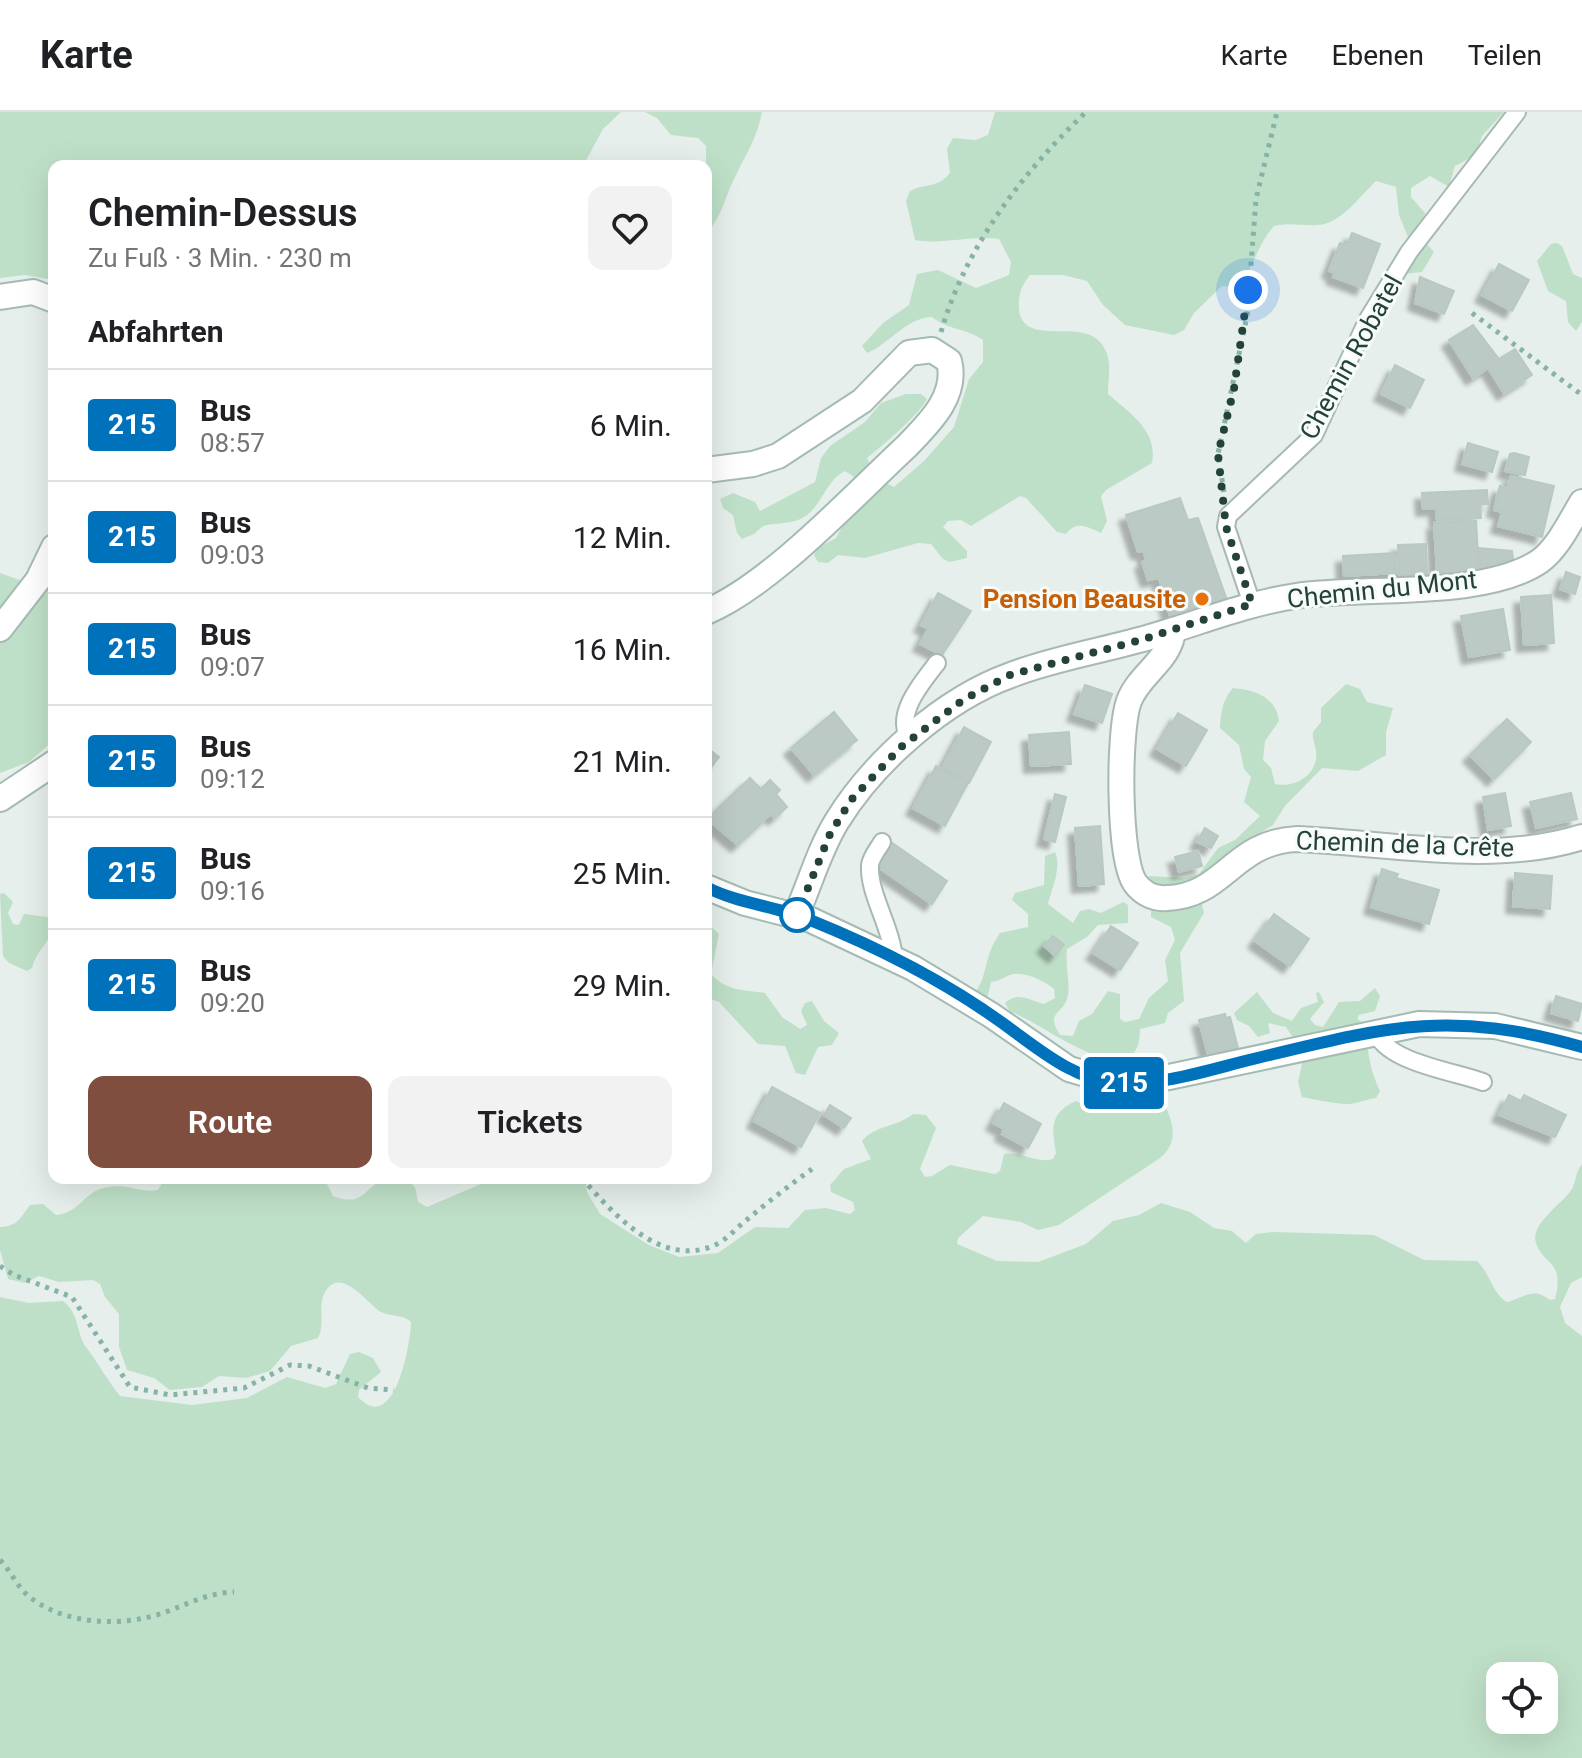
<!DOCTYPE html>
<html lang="de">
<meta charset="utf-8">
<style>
:root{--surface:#fff;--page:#f2f2f2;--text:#202124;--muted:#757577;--line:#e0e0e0;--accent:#7f4e3f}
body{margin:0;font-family:Roboto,sans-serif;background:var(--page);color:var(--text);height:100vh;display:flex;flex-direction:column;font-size:30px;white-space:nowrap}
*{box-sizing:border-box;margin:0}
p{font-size:26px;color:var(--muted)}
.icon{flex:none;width:44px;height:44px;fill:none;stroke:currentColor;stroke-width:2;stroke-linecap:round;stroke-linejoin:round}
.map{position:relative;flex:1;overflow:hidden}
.drawer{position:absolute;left:48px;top:48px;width:664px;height:1024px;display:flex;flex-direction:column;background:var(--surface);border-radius:16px;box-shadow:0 8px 32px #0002}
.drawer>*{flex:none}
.badge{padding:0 16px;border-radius:6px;font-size:28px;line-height:52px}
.tools{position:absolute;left:1486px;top:1550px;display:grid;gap:16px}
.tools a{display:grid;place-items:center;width:72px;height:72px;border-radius:16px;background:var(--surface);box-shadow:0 8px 32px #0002;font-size:40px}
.you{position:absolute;width:40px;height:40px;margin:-20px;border:6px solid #fff;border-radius:50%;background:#1a73e8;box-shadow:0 0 0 12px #1a73e833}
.map>.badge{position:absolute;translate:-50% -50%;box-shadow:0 0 0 4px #fff}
h2{padding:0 40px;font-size:30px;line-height:72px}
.round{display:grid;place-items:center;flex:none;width:84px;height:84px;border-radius:16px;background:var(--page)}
.headline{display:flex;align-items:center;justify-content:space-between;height:136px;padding:0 40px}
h1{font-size:38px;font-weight:600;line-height:60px}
.primary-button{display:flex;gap:16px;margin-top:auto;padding:16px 40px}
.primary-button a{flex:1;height:92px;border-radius:16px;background:var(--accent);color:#fff;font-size:32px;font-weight:600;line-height:92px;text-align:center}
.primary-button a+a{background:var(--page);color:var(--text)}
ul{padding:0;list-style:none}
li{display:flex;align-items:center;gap:24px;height:112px;padding:0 40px;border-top:2px solid var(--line)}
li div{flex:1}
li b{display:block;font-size:30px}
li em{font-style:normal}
li .badge{min-width:88px;font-weight:700;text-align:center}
header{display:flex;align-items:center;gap:48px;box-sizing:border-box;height:112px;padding:0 40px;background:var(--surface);border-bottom:2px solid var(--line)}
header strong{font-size:38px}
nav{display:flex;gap:44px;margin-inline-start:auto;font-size:28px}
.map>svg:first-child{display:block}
.green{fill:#bfe0c8;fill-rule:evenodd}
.building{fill:#bbcac4;stroke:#b8c9c2;stroke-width:2;filter:url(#shadow)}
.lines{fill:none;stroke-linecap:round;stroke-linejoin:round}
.lane-casing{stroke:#a8b8b2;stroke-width:20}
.street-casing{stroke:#a8b8b2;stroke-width:28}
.secondary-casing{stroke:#a4bbb3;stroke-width:28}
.path{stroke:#86b3a5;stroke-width:5;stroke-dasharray:4 6;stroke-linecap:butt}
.lane{stroke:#fff;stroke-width:16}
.street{stroke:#fff;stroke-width:24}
.secondary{stroke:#fff;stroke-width:24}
.line-casing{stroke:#fff;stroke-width:18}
.line{stroke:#0072bc;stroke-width:12}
.walk{stroke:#24423a;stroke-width:8;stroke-dasharray:0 14.4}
.food-dot{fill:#e8710a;stroke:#f7fbf9;stroke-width:3}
.stop-dot{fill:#fff;stroke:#0072bc;stroke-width:4}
.labels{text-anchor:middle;stroke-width:6;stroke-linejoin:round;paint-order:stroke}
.street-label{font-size:26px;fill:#24423a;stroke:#f7fbf9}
.food-label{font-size:26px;font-weight:bold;fill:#c56008;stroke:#f7fbf9;text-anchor:end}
</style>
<header>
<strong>Karte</strong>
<nav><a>Karte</a><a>Ebenen</a><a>Teilen</a></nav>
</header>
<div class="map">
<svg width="1582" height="1646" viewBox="0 0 1582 1646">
<defs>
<filter id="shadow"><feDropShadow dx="-7" dy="7" stdDeviation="2" flood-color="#0004"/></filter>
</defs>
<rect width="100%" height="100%" fill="#e6efeb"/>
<g class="green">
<polygon points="0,0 621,0 603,17 583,54 54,54 54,168 25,163 0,166"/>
<path d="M645 0H762C757 26 746 42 735 65 724 86 723 104 706 122V34L698 26 671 23 657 6Z"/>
<path d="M995 0H1504L1482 24 1476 43 1455 54 1449 75 1430 64 1411 76V85L1425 101 1423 128 1434 140 1422 160 1404 162 1410 130 1399 103 1396 75 1376 69C1360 84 1340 113 1317 113 1301 114 1290 110 1274 114 1256 134 1253 158 1238 176L1222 174 1194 201 1184 218 1174 223 1125 213 1103 193 1087 169 1063 163H1030C1021 174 1018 183 1019 198 1024 235 1078 207 1099 229 1114 245 1108 262 1108 282 1131 302 1158 319 1152 351L1106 378 1101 384 1107 409 1101 421C1087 415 1077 408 1066 422L1057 420 1026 386 1020 384 971 414 961 408 948 409 943 415 967 439V446L950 450 943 447 931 432 918 431 865 446 838 443 828 451 818 450 814 443 818 436 836 426 845 409 868 388 854 365 845 359C827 368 823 390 807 403 794 413 778 410 763 414L754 422 742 427 737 421 733 403 723 396 720 387 733 381 755 390 760 399 815 370 821 346 830 334 865 310 881 291 906 282H921L927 287C920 302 881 335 867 346L874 364 894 375 924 349 954 315 969 267 983 250V228C966 216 948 218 932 205 905 206 890 232 867 241L862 234 883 211 909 193 917 162 938 158 976 176 1009 163 1011 150 999 127C971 123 944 133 915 128L906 89 910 79C925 71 937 77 950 61L947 37 953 26 976 28 988 23Z"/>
<polygon points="1557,131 1562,134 1573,162 1582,166 1582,210 1576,219 1568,210 1566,189 1548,179 1537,149 1551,132"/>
<polygon points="0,461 45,477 54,469 54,628 29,650 0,661"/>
<path d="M1346 572 1360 577 1367 590 1393 596 1386 620V643L1358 659 1322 656 1285 694 1273 713 1241 733 1211 763 1201 787 1204 801 1180 841 1184 889 1168 901 1165 911 1140 917C1140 993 1036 905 1010 900L1005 891C1018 879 1028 888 1044 892L1055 886 1054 877C1045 869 1022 858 1010 863 1003 866 999 869 991 870L987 888 975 881C989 861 983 845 1000 821L1028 815V802L1012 788 1015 781 1044 773 1045 744 1055 740C1062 755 1052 776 1048 792L1073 811 1080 799 1089 797 1101 801 1123 790 1128 793V811L1098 813 1087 825 1067 837C1065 853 1070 868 1068 883 1065 903 1044 898 1060 923L1073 924 1079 909 1092 902 1108 879 1120 882V907L1125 910 1139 907 1149 886 1168 869 1165 848 1175 828 1171 815 1151 805V797H1165L1147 772 1149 764 1184 766 1199 762 1218 736 1235 728 1260 704 1244 690 1251 665 1244 657 1239 633 1220 616C1221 601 1222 588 1233 576 1255 578 1276 585 1279 609L1265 629 1263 648 1271 656 1275 672C1292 676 1313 666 1316 647 1318 638 1312 630 1313 620L1321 610V596Z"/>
<path d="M4 781 13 790 8 801 13 812 19 813 24 802 47 805 54 810C54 827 36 838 32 856L27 859 9 851 3 844 0 782Z"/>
<path d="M706 810 719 822 711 862C726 879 744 878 765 881L782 905 800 917 807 913 801 899 805 891 812 889 824 909 839 921 832 933 818 935 805 963 796 961 785 934 758 932 719 890 706 885Z"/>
<path d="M1375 876 1380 884 1375 899 1359 903 1357 907 1367 913C1366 935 1370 959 1380 979L1376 986C1367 987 1359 991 1350 992 1341 993 1312 987 1302 985L1298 970 1304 943 1286 915 1268 911 1270 921 1258 925 1249 914 1237 908 1234 901 1257 880 1273 901 1292 909 1301 896 1318 890 1316 881 1319 880 1324 890 1310 907 1315 913 1323 915 1339 890 1360 889Z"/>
<path d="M1147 984 1163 990C1174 1010 1179 1031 1160 1046L1059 1113 1038 1118 1021 1110 983 1104 958 1126 957 1132 997 1149 1038 1150 1086 1132 1113 1109 1139 1103 1161 1091 1190 1100 1214 1116 1232 1119 1246 1131 1256 1122 1273 1120 1374 1123 1424 1148 1477 1149C1490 1161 1493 1183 1507 1190 1525 1186 1532 1174 1550 1188L1555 1187C1565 1148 1544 1154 1536 1131 1529 1111 1567 1089 1573 1075 1577 1066 1575 1061 1582 1052V1165L1571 1171 1560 1195 1565 1211 1582 1224V1646H0V1185L29 1191 63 1189C80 1202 76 1221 86 1235 98 1251 108 1269 120 1284L192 1293 247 1286 287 1265 325 1276 336 1272 350 1242 359 1240 373 1246 381 1260 359 1278 358 1285C395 1325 411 1229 411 1210 403 1202 391 1205 381 1200 367 1192 340 1151 324 1182 318 1195 325 1213 318 1226L291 1234 270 1259 246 1266 219 1264 202 1275 170 1278 154 1266 127 1258 119 1235V1202L105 1185 100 1172 93 1168 59 1170 39 1164 25 1171 8 1167 0 1138V1115C17 1115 21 1105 30 1093L43 1092 56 1103C78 1101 82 1084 100 1077 128 1068 137 1082 158 1078L165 1066H324L333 1084C365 1096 363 1075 385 1067 391 1065 399 1066 405 1066L415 1075 418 1090 427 1095 488 1069 585 1066 587 1080 600 1102 649 1133 679 1145 718 1141 755 1115 788 1116 805 1098 826 1096 850 1102 855 1098 853 1090 831 1080 830 1073 844 1057 871 1047 862 1029C875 1013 895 1016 913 1002L926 1003 936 1016 920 1057 925 1065 932 1064 950 1053 995 1062 1000 1059 1004 1042C1022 1039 1034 1052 1053 1047L1056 1041C1052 1017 1049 1001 1076 989 1092 997 1108 1007 1125 996 1133 990 1138 985 1147 984ZM1500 1564H1544V1608H1500Z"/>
</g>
<g class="building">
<polygon points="1352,121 1380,132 1363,176 1333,165 1335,161 1329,159 1340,131 1347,133"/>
<polygon points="1499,152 1529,168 1512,199 1482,183"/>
<polygon points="1420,165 1454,179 1444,202 1415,191"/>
<polygon points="1473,213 1499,247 1515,237 1532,263 1504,281 1488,256 1473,266 1449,228"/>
<polygon points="1395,253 1424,268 1410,296 1381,282"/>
<polygon points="1468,331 1498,340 1492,360 1462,352"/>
<polygon points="1514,341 1529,345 1525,363 1505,359 1510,342"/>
<polygon points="1511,364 1554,374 1542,425 1498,414 1502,400 1494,398 1498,380 1500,374 1508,376"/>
<polygon points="1487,378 1488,392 1480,392 1481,406 1437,408 1436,396 1423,397 1422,381"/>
<polygon points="1180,386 1188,408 1198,406 1228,491 1171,508 1159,466 1148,468 1142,450 1146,449 1144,440 1138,440 1126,403"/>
<polygon points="1476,409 1479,458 1437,461 1434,411"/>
<polygon points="1426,432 1427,463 1399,464 1398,433"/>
<polygon points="1478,436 1512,439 1513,447 1482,456"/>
<polygon points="1395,441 1396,461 1344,464 1343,444"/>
<polygon points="1566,460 1580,465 1575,482 1560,477"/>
<polygon points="938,481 971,499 942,543 920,532 928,517 921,513"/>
<polygon points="1551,483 1554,531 1524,533 1521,485"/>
<polygon points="1503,497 1510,538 1469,545 1461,504"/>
<polygon points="1085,573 1112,582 1102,611 1074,602"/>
<polygon points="834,600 857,628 814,663 791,636"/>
<polygon points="1178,601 1207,618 1186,654 1157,637"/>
<polygon points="1507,607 1531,630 1494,667 1470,643"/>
<polygon points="964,615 991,630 969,671 942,656"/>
<polygon points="1069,620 1071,652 1031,654 1029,623"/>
<polygon points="706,635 719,645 706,662"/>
<polygon points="936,654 968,671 945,714 913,696"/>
<polygon points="750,666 761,677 770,668 780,678 776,682 787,695 775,706 771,702 738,733 707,707"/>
<polygon points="1505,681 1511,714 1488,718 1483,685"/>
<polygon points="1571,681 1577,707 1536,716 1530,690"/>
<polygon points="1055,682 1066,685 1055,730 1044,727"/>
<polygon points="1100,714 1104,772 1079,774 1075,716"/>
<polygon points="1205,716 1218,724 1211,736 1197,730"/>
<polygon points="891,730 947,769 932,792 875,753"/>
<polygon points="1198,739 1202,754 1179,760 1175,745"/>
<polygon points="1382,757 1398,762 1396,766 1439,778 1429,812 1371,795"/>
<polygon points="1515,761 1552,764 1550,797 1513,794"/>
<polygon points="1274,802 1309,827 1290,854 1255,829"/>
<polygon points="1111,814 1138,831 1120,858 1093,841"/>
<polygon points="1053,824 1064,833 1055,844 1044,834"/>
<polygon points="1556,884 1582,892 1578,909 1551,901"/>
<polygon points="1225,902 1226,906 1230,905 1238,936 1208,943 1199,908"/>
<polygon points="772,975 820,1001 801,1035 754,1009"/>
<polygon points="1509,983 1521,989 1524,983 1566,1003 1555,1025 1499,1003"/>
<polygon points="1004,991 1041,1012 1028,1036 1002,1022 1004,1017 993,1011"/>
<polygon points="830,993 851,1006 844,1016 824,1003"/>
</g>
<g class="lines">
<defs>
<g id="lane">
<polyline points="1252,492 1226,415 1228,404 1314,323 1368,207 1409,140 1517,0"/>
<path d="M911 627C892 605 923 569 937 551"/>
<path d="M882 730C878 737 871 745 870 753 868 781 892 816 894 847"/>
<path d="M1375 918C1384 950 1453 959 1483 970"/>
</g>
<g id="street">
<path d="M1173 518C1171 548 1139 562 1129 589 1118 619 1118 746 1135 771 1143 782 1155 787 1167 786 1225 784 1232 730 1297 727 1386 731 1497 753 1582 725"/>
<path d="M796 803C810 772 819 738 837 709 874 649 944 587 1011 563 1052 547 1096 540 1139 528 1192 514 1242 492 1296 484 1363 474 1485 487 1540 449 1558 436 1571 408 1582 390"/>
</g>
<g id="secondary">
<polyline points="0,185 33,180 54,188"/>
<path d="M706 358 753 352 778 344 862 289 909 241 932 238 949 249C958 284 929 311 907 334 853 384 772 472 706 500"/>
<polyline points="0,517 38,468 54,435"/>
<polyline points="0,687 54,651"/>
<polyline points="706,775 745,791 811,808 913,856 991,903 1069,957 1116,971 1169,965 1419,912 1495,914 1582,935"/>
</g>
</defs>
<use href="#lane" class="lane-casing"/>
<use href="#street" class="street-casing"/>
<use href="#secondary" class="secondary-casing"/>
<g class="path">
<polyline points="1472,201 1582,283"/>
<path d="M941 220C966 134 1022 61 1086 0"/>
<polyline points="1224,380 1218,342 1247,204 1256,87 1277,0"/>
<path d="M582 1066C613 1102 662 1157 715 1133 727 1128 738 1114 749 1106 769 1089 790 1073 812 1057"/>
<polyline points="0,1154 14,1163 72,1185 130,1275 170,1283 244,1276 290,1253 309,1254 368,1276 394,1278"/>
<path d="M0 1448C12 1460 17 1476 31 1486 66 1513 122 1515 163 1501 188 1492 207 1481 234 1480"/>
</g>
<use href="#lane" class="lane"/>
<use href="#street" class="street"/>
<use href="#secondary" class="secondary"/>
</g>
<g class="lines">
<defs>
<path id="line" d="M706 775C739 792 776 794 810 808 882 837 954 874 1016 921 1047 944 1078 968 1118 971 1160 974 1209 958 1249 948 1382 916 1446 896 1582 935"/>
</defs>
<use href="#line" class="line-casing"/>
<use href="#line" class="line"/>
<polyline class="walk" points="797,803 830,722 851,688 901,635 963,588 1010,563 1144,527 1252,492 1226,415 1218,342 1234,277 1248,178"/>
</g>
<circle class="food-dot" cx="1202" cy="487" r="8"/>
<circle class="stop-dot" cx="797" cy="803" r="16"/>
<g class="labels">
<g class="street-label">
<text transform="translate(1351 245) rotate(-61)" y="9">Chemin Robatel</text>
<text transform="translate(1382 477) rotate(-6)" y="9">Chemin du Mont</text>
<text transform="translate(1405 732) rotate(2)" y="9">Chemin de la Crête</text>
</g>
<g class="food-label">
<text x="1186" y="496">Pension Beausite</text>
</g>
</g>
</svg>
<div class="tools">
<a><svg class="icon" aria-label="locate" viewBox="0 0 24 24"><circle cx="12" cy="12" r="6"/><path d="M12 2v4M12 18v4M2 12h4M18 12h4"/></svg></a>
</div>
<div class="you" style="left:1248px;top:178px"></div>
<b class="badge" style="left:1124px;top:971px;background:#0072bc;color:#fff">215</b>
<section class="drawer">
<div class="headline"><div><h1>Chemin-Dessus</h1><p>Zu Fuß · 3 Min. · 230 m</p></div><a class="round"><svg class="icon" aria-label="heart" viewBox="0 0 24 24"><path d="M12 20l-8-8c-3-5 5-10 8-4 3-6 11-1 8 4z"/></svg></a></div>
<h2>Abfahrten</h2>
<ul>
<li><span class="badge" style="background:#0072bc;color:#fff">215</span><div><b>Bus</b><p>08:57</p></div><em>6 Min.</em></li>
<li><span class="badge" style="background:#0072bc;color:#fff">215</span><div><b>Bus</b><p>09:03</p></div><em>12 Min.</em></li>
<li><span class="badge" style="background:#0072bc;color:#fff">215</span><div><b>Bus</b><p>09:07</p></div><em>16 Min.</em></li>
<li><span class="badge" style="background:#0072bc;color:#fff">215</span><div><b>Bus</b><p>09:12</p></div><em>21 Min.</em></li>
<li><span class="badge" style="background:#0072bc;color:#fff">215</span><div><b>Bus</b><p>09:16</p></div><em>25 Min.</em></li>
<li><span class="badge" style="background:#0072bc;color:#fff">215</span><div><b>Bus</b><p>09:20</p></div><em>29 Min.</em></li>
</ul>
<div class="primary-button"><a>Route</a><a>Tickets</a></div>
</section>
</div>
